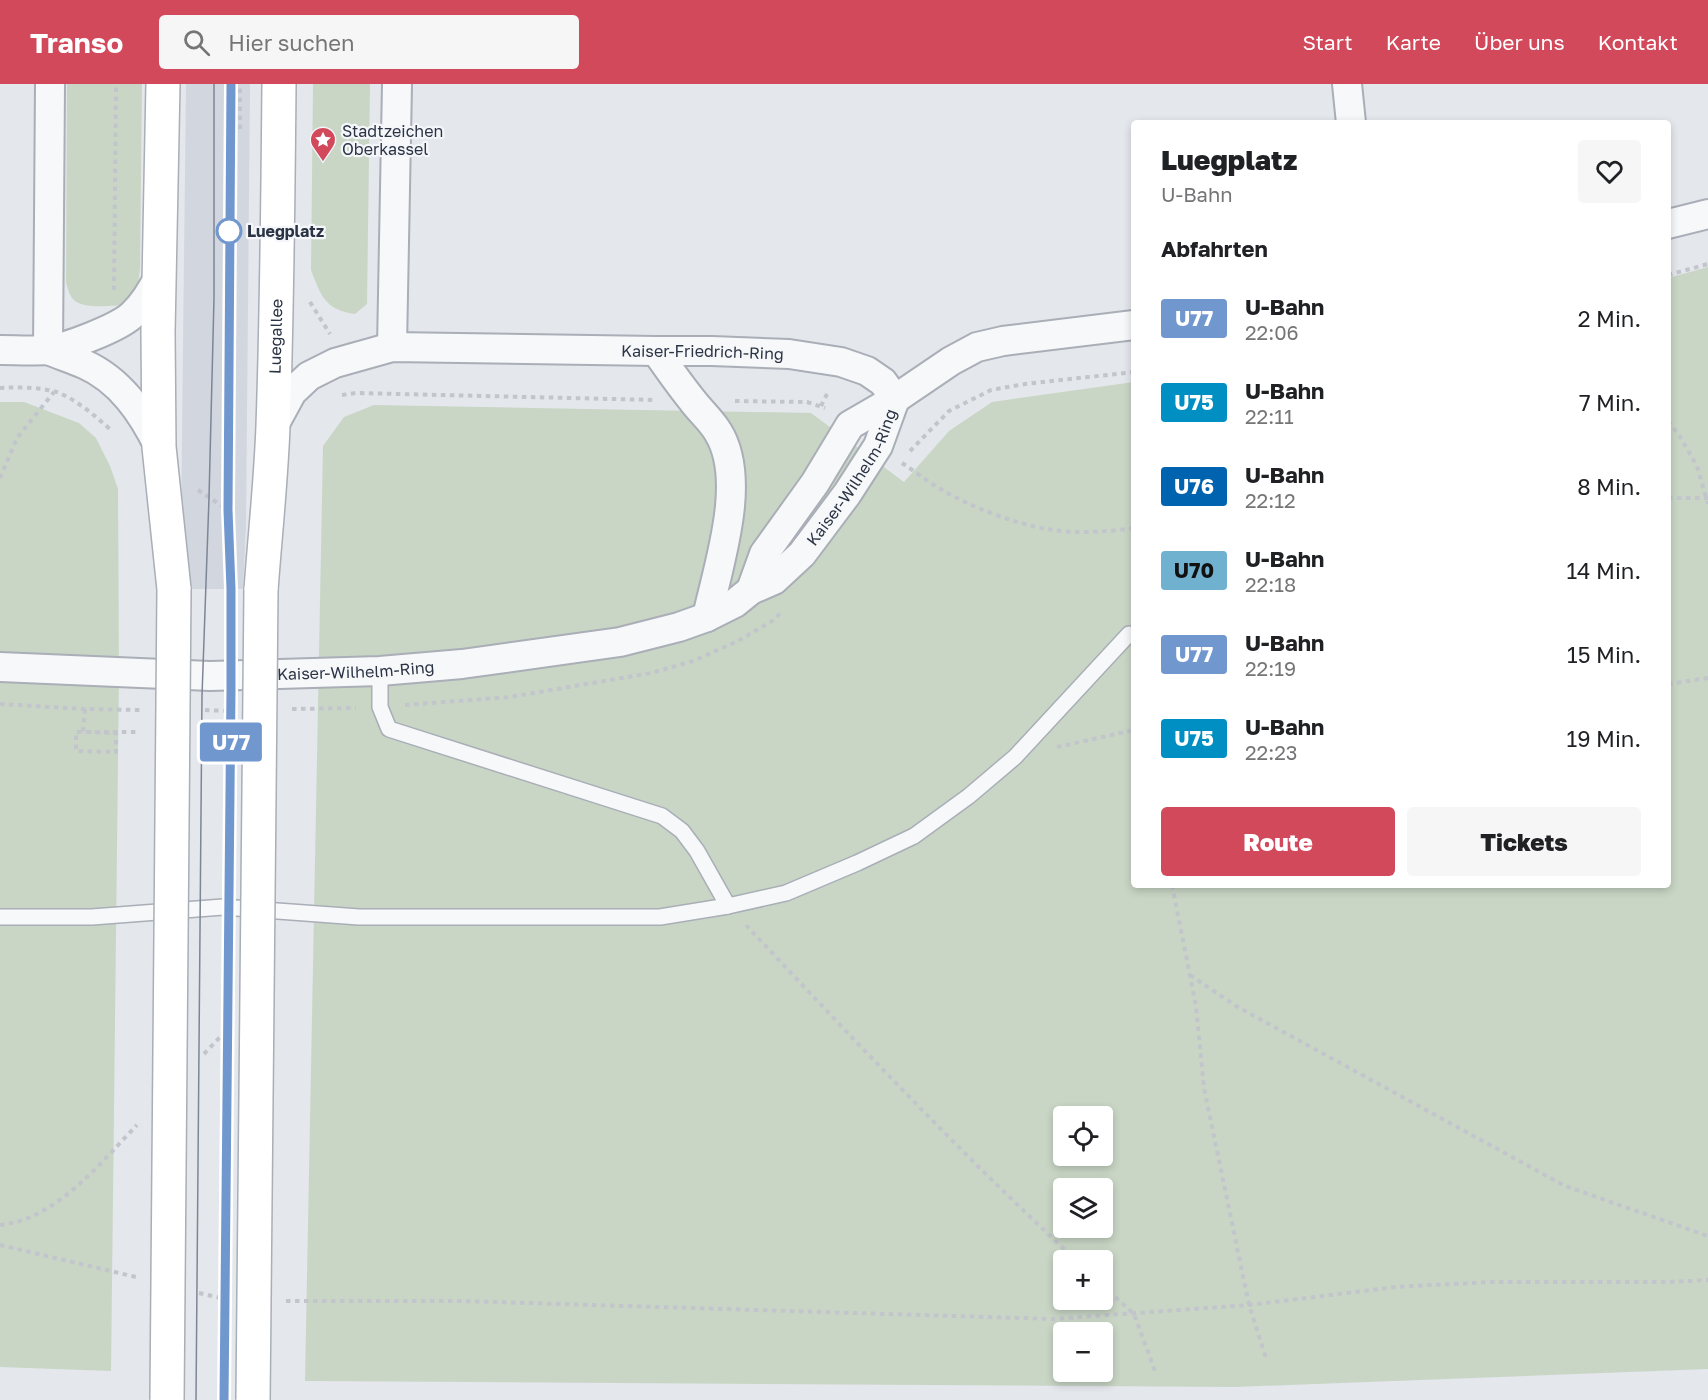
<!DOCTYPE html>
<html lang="de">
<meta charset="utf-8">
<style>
:root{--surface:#fff;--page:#f6f6f6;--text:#202124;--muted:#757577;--accent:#d1495b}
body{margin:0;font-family:"Golos Text",sans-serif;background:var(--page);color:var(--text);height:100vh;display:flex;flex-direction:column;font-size:22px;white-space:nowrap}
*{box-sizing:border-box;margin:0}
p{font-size:20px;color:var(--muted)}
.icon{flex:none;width:33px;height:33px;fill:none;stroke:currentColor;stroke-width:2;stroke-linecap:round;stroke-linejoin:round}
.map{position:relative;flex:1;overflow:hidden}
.sheet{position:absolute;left:1131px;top:36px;width:540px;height:768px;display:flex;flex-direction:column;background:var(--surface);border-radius:6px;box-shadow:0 3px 9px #0003}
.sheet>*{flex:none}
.badge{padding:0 12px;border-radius:4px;font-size:21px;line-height:39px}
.tools{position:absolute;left:1053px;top:1022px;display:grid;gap:12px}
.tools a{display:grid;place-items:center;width:60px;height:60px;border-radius:6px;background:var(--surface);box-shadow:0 3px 9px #0003;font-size:30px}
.map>.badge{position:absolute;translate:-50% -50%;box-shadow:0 0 0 3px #fff}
h2{padding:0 30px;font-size:22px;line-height:54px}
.round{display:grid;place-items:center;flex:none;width:63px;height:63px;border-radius:6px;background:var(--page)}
.overview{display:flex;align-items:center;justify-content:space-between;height:102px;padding:0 30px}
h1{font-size:28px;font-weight:800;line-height:45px}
.primary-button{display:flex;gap:12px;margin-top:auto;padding:12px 30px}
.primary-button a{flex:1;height:69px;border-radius:6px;background:var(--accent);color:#fff;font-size:24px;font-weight:800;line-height:69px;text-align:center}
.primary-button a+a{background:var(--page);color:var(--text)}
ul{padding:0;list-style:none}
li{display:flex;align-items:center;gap:18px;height:84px;padding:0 30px}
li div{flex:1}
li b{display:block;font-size:22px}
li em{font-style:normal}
li .badge{min-width:66px;font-weight:700;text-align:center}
header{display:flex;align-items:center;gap:36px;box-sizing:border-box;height:84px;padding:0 30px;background:var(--accent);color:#fff}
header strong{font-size:28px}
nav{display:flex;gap:33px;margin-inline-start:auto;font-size:21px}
.search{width:420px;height:54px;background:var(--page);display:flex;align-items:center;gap:15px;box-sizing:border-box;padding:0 21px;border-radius:6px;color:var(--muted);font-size:22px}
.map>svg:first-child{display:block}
.built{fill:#d2d6de}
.green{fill:#c9d6c5;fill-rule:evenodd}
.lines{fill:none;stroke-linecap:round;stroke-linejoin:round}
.lane-casing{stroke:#a9aeb7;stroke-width:18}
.street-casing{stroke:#a9aeb7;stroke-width:32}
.secondary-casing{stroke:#a9aeb7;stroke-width:36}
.path{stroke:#c2c5cb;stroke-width:4;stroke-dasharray:4.5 4.5;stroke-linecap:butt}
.lane{stroke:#f7f8fa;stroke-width:15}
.street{stroke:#f7f8fa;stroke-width:28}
.secondary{stroke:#fff;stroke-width:33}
.tram{stroke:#7d8696;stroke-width:1.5}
.secondary-bridge-casing{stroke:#a9aeb7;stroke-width:36;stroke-linecap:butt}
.secondary-bridge{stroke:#fff;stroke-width:33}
.line-casing{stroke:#fff;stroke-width:14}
.line{stroke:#7197cf;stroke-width:9}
.stop-dot{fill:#fff;stroke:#7197cf;stroke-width:3}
.labels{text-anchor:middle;stroke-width:4.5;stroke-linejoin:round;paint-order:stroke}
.poi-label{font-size:16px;fill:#2b3445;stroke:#f4f6f9;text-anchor:start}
.stop-label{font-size:16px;font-weight:bold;fill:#2b3445;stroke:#f4f6f9;text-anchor:start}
.street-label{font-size:16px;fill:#2b3445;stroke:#f4f6f9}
</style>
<header>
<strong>Transo</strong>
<div class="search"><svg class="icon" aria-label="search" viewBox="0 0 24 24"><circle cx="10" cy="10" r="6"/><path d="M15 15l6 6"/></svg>Hier suchen</div>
<nav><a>Start</a><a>Karte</a><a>Über uns</a><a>Kontakt</a></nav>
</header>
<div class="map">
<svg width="1708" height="1316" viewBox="0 0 1708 1316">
<rect width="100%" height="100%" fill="#e4e7ec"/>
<polygon class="built" points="186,0 250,0 246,443 243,505 186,505 181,442"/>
<g class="green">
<path d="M67 0H142L140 185 138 200 128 221C114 221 84 226 74 216 69 211 68 205 66 198Z"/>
<path d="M313 0H370L367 220 355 230C325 226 321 212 311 186Z"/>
<path d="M1708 183V1285L1235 1303 305 1297 323 362 344 333 374 321 811 329 904 398 949 347 992 318 1134 298V801H1668V194ZM1064 1032H1102V1071H1064ZM1064 1104H1102V1143H1064ZM1064 1176H1102V1215H1064ZM1064 1248H1102V1287H1064Z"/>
<polygon points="0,318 24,318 79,339 96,354 110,382 118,405 119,588 111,1287 0,1283"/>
</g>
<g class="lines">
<defs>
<g id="lane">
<polyline points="380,587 380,623 389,645 662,732 682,747 697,767 728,822"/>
<polyline points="0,833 92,833 223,823 359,833 660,833 728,822 786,809 857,779 914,752 969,712 1015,673 1129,550"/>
</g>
<g id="street">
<polyline points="1347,0 1351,39"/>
<polyline points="1668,140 1708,130"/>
<polyline points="392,263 397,0"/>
<path d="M0 266C15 266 31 267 47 266 66 264 118 244 132 231 144 220 151 207 159 193"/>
<polyline points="48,266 50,0"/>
<path d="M48 266C60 271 72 275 84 280 120 296 142 328 159 363"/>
<path d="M656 267C668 284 679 300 692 316 700 327 711 336 718 348 748 396 718 482 707 533"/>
<path id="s1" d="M273 343 292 308 309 292 335 279 392 263 656 267H712L789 270 841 278 867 287 883 298 895 315"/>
<polyline points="751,506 764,470 815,399 850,341 895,315 951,277 977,263 1003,257 1134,241"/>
<path id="s2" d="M0 583 210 592 380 587 462 580 620 558 679 543 707 533 735 519 751 506 774 496 802 470 847 410 878 362 895 315"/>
</g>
<g id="secondary">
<polyline points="163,0 158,248 159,363 174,505"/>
<path id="s3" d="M261 506C265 451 271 397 273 342 277 228 278 114 279 0"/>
</g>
</defs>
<use href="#lane" class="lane-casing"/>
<use href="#street" class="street-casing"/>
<use href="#secondary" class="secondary-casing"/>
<g class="path">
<polyline points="240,45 240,0"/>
<polyline points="1668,191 1708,180"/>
<polyline points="114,206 116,0"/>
<polyline points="310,218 330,250"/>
<path d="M0 304C17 303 36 303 53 307 71 311 98 334 112 347"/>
<polyline points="342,311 356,309 655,316"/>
<polyline points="735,317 807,318 825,324"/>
<polyline points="821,322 829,306"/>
<polyline points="1668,337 1679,351 1697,382 1708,420"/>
<polyline points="910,367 949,327 991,306 1025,300 1134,288"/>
<path d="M902 379C916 388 929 399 944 407 971 423 1016 440 1047 445 1073 450 1108 448 1134 444"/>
<polyline points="0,394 17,354 54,308"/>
<polyline points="198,406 234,430"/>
<polyline points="1668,414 1708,414"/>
<polyline points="1668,600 1708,594"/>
<polyline points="0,620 85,625 140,626"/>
<polyline points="405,621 510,613 651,589 693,577 738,557 772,537 783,527"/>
<polyline points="85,625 83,648 116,649 116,668 76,667 76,648 137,648"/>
<polyline points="292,625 356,624"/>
<polyline points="205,626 227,627"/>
<polyline points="1057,663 1134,646"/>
<polyline points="1172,801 1196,922 1204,1004 1249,1221 1266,1274"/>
<path d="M746 841C853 955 961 1070 1076 1176"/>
<polyline points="1190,891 1236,922 1565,1102 1708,1152"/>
<polyline points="204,970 223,950"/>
<path d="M0 1141C57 1135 99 1080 137 1041"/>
<polyline points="0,1161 136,1193"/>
<polyline points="1102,1201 1134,1230 1155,1287"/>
<polyline points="199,1209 221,1214"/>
<polyline points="286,1217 460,1217 1053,1235 1249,1221 1396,1203 1490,1198 1667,1198 1708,1196"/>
</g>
<use href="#lane" class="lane"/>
<use href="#street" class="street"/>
<use href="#secondary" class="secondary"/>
<g class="tram">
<polyline points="196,1316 202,612 209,414 214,214 214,0"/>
<polyline points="224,1316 231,606 231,505 228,426 231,0"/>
</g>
<defs>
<g id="secondary-bridge">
<polyline points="167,1316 174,505"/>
<polyline points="253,1316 261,506"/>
</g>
</defs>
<use href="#secondary-bridge" class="secondary-bridge-casing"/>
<use href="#secondary-bridge" class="secondary-bridge"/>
</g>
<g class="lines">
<defs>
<polyline id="line" points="224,1316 231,606 231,505 228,426 231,0"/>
</defs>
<use href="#line" class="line-casing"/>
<use href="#line" class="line"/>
</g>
<defs>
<symbol id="sight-pin" viewBox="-11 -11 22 30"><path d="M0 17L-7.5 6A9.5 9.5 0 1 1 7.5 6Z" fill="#d1495b" stroke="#f4f6f9"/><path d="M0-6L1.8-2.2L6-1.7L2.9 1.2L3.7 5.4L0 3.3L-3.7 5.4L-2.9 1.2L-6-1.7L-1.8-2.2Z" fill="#fff"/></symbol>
</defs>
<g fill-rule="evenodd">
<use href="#sight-pin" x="308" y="41" width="30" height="40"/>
</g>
<circle class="stop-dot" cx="229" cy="147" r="12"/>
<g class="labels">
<g class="poi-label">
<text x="342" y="53">Stadtzeichen<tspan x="342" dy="18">Oberkassel</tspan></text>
</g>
<g class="stop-label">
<text x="247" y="153">Luegplatz</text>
</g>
<g class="street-label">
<text dy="6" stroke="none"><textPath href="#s3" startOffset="254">Luegallee</textPath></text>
<text dy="6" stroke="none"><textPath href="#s1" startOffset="462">Kaiser-Friedrich-Ring</textPath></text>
<text dy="6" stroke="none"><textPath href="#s2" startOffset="920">Kaiser-Wilhelm-Ring</textPath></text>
<text dy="6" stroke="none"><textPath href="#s2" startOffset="356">Kaiser-Wilhelm-Ring</textPath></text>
</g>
</g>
</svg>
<div class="tools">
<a><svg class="icon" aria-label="locate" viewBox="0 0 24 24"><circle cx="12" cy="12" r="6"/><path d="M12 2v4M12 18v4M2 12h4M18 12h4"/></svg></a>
<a><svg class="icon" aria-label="layers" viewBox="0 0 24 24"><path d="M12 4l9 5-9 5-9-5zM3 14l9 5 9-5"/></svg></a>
<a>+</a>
<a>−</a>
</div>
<b class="badge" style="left:231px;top:658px;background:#7197cf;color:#fff">U77</b>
<section class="sheet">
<div class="overview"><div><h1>Luegplatz</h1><p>U-Bahn</p></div><a class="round"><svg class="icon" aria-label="heart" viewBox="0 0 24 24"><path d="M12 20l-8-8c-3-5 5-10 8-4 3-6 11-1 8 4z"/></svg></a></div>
<h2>Abfahrten</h2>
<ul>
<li><span class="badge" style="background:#7197cf;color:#fff">U77</span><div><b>U-Bahn</b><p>22:06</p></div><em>2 Min.</em></li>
<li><span class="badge" style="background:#008fc2;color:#fff">U75</span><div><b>U-Bahn</b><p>22:11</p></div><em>7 Min.</em></li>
<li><span class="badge" style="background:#0063af;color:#fff">U76</span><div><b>U-Bahn</b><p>22:12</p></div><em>8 Min.</em></li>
<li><span class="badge" style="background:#70b1d0;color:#111">U70</span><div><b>U-Bahn</b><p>22:18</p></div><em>14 Min.</em></li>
<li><span class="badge" style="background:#7197cf;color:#fff">U77</span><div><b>U-Bahn</b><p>22:19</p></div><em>15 Min.</em></li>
<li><span class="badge" style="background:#008fc2;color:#fff">U75</span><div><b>U-Bahn</b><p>22:23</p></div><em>19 Min.</em></li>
</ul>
<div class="primary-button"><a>Route</a><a>Tickets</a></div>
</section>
</div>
